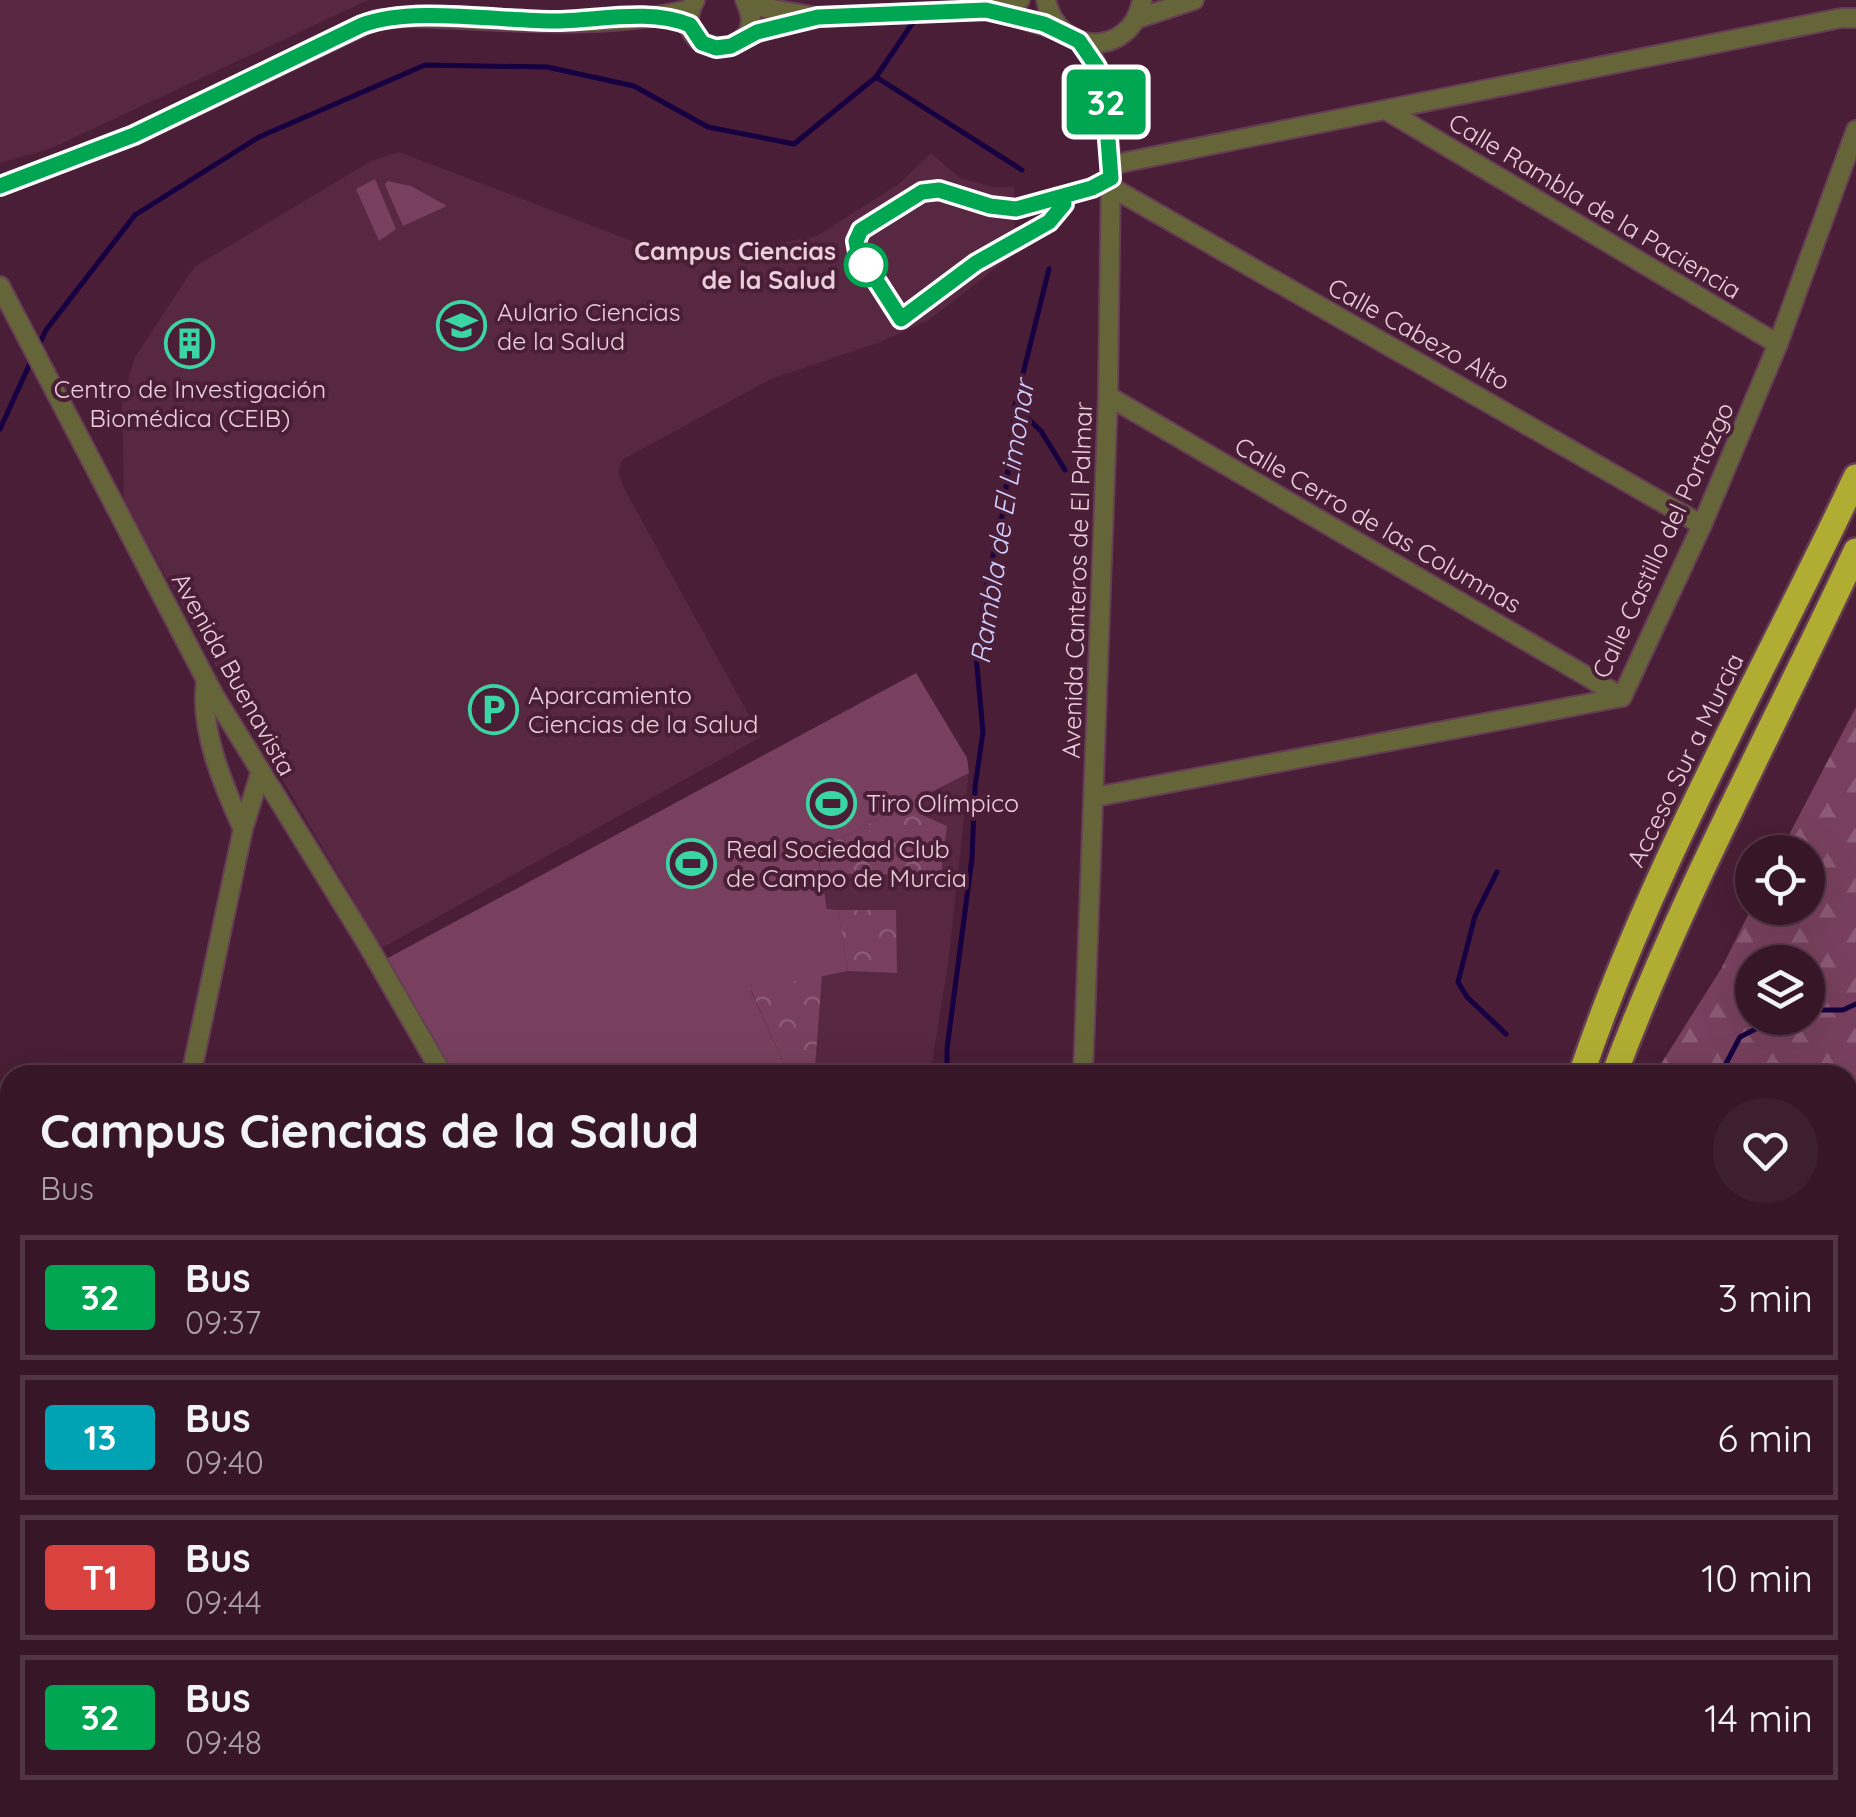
<!DOCTYPE html>
<meta charset="utf-8">
<style>
:root{--surface:#371628;--page:#3e1f30;--text:#f1f3f6;--muted:#aa9fa8;--line:#513545}
body{margin:0;font-family:Quicksand,sans-serif;background:var(--page);color:var(--text);height:100vh;display:flex;flex-direction:column;font-size:38px;white-space:nowrap}
*{box-sizing:border-box;margin:0}
p{font-size:32px;color:var(--muted)}
.icon{flex:none;width:55px;height:55px;fill:none;stroke:currentColor;stroke-width:2;stroke-linecap:round;stroke-linejoin:round}
.map{position:relative;flex:1;overflow:hidden}
.side{position:absolute;left:0px;top:1065px;width:1858px;height:752px;display:flex;flex-direction:column;background:var(--surface);border-radius:30px 30px 0 0;box-shadow:0 10px 40px #0002,0 0 0 2px var(--line)}
.side>*{flex:none}
.badge{padding:0 20px;border-radius:8px;font-size:35px;line-height:65px}
.controls{position:absolute;left:1735px;top:835px;display:grid;gap:20px}
.controls a{display:grid;place-items:center;width:90px;height:90px;border-radius:50%;background:var(--surface);box-shadow:0 10px 40px #0002,0 0 0 2px var(--line);font-size:50px}
.map>.badge{position:absolute;translate:-50% -50%;box-shadow:0 0 0 5px #fff}
.round{display:grid;place-items:center;flex:none;width:105px;height:105px;border-radius:52px;background:var(--page)}
.head{display:flex;align-items:center;justify-content:space-between;height:170px;padding:0 40px}
h1{font-size:48px;font-weight:700;line-height:75px}
ul{padding:0;list-style:none}
li{display:flex;align-items:center;gap:30px;height:125px;margin:0 20px 15px;padding:0 20px;border:5px solid var(--line);border-radius:0px}
li div{flex:1}
li b{display:block;font-size:38px}
li em{font-style:normal}
li .badge{min-width:110px;font-weight:700;text-align:center}
.map>svg:first-child{display:block}
.built{fill:#582742}
.green{fill:#78405e}
.forest{fill:url(#forest-firs);fill-rule:evenodd}
.park{fill:url(#park-crowns)}
.lines{fill:none;stroke-linecap:round;stroke-linejoin:round}
.stream{stroke:#160041;stroke-width:5}
.minor-casing{stroke:#663e54;stroke-width:22}
.highway-casing{stroke:#663e54;stroke-width:30}
.minor{stroke:#66653a;stroke-width:18}
.highway{stroke:#b1ad33;stroke-width:25}
.line-casing{stroke:#fff;stroke-width:22}
.line{stroke:#00a651;stroke-width:15}
.stop-dot{fill:#fff;stroke:#00a651;stroke-width:5}
.labels{text-anchor:middle;stroke-width:8;stroke-linejoin:round;paint-order:stroke}
.street-label{font-size:25px;fill:#ebcedc;stroke:#491e36}
.stop-label{font-size:25px;font-weight:bold;fill:#ebcedc;stroke:#491e36;text-anchor:end}
.poi-label{font-size:25px;fill:#ebcedc;stroke:#491e36;text-anchor:start}
.water-label{font-size:28px;font-style:italic;fill:#d0ceff;stroke:#491e36}
</style>
<div class="map">
<svg width="1856" height="1817" viewBox="0 0 1856 1817">
<defs>
<pattern id="forest-firs" width="22" height="20" patternUnits="userSpaceOnUse" patternTransform="scale(2.5)"><rect width="22" height="20" fill="#78405e"/><path d="M5 1l3.5 6h-7zM16 11l3.5 6h-7z" fill="#8b5a74"/></pattern>
<pattern id="park-crowns" width="20" height="18" patternUnits="userSpaceOnUse" patternTransform="scale(2.5)"><rect width="20" height="18" fill="#78405e"/><path d="M2 6a3 3 0 1 1 6 0M12 15a3 3 0 1 1 6 0" fill="none" stroke="#8b5a74"/></pattern>
</defs>
<rect width="100%" height="100%" fill="#491e36"/>
<g class="built">
<polygon points="0,0 368,0 52,148 0,163"/>
<polygon points="399,152 648,247 779,243 817,236 900,183 931,153 960,178 992,187 1014,187 1015,229 1023,247 929,320 881,342 771,379 622,460 618,472 624,488 761,737 382,948 224,681 124,501 122,399 135,357 194,267 371,161"/>
<polygon points="969,773 948,964 930,1075 789,1075 751,990 848,971 837,910 827,910 817,850"/>
</g>
<g class="green">
<polygon points="375,179 396,229 379,241 356,189"/>
<polygon points="387,181 411,186 447,206 403,226 385,185"/>
<polygon points="916,673 967,758 969,773 817,850 827,909 838,910 848,971 751,991 789,1075 450,1075 386,959"/>
</g>
<g class="forest">
<path d="M1856 707V1398L1848 1391V1075H1654L1721 969 1752 907 1808 908V852H1780ZM1752 962H1808V1018H1752Z"/>
<polygon points="1856,1407 1856,1817 1722,1817 1714,1808 1848,1808 1848,1416"/>
<polygon points="1240,1808 1386,1808 1386,1817 1249,1817"/>
</g>
<g class="park">
<polygon points="918,799 924,816 947,826 941,875 835,874 834,884 824,884 817,850"/>
<polygon points="838,910 896,910 897,973 848,971"/>
<polygon points="822,975 815,1067 789,1075 751,990"/>
</g>
<g class="lines">
<g class="stream">
<polyline points="876,77 1022,170"/>
<polyline points="37,349 46,330 135,215 259,137 425,65 547,67 634,86 708,127 794,144 876,77 916,18"/>
<polyline points="1015,406 1041,431 1065,470"/>
<polyline points="0,429 32,359"/>
<polyline points="1497,872 1475,916 1458,982 1467,997 1506,1034"/>
<polyline points="1808,1010 1843,1010 1856,1004"/>
<polyline points="947,1075 947,1049 972,858 975,787 983,732 976,655 985,592 1004,507 1015,406 1049,269"/>
<polyline points="1720,1075 1740,1037 1777,1018"/>
</g>
<defs>
<g id="minor">
<path d="M695 0C662 61 777 64 745 0"/>
<path d="M1046 0C1058 57 1132 58 1142 0"/>
<polyline points="748,5 818,17 986,10 1020,0"/>
<polyline points="996,11 1061,31"/>
<polyline points="1136,19 1194,0"/>
<polyline points="745,36 803,20"/>
<polyline points="1079,41 1094,59 1104,88 1111,165 1108,396 1083,1075"/>
<polyline points="1386,110 1778,344"/>
<polyline points="1111,165 1841,18 1856,18"/>
<path d="M0 186 134 135 375 20 406 17C499 19 599 32 691 9"/>
<polyline points="1111,187 1702,525"/>
<polyline points="0,286 215,697 366,942 443,1075"/>
<polyline points="1108,396 1622,697"/>
<path d="M206 682C199 728 223 785 243 829"/>
<polyline points="1095,797 1622,697 1702,525 1778,344 1856,130"/>
<polyline points="191,1075 243,829 260,774"/>
<polyline points="923,1808 941,1817"/>
<polyline points="29,1817 31,1808"/>
<polyline points="426,1817 430,1808"/>
<polyline points="714,1817 734,1808"/>
</g>
<g id="highway">
<path d="M1581 1075C1651 867 1763 675 1856 477"/>
<path d="M1614 1075C1682 894 1775 726 1856 551"/>
<polyline points="1493,1817 1493,1808"/>
<polyline points="1525,1817 1525,1808"/>
</g>
</defs>
<use href="#minor" class="minor-casing"/>
<use href="#highway" class="highway-casing"/>
<use href="#minor" class="minor"/>
<use href="#highway" class="highway"/>
</g>
<g class="lines">
<defs>
<path id="line" d="M0 186 134 135 362 25C412 6 497 21 553 21 597 21 649 8 690 25L702 43 716 48 731 46 757 32 818 17 986 10 1044 24 1079 41 1097 67 1104 88 1111 178 1092 188 1016 209 990 206 939 190 922 192 861 230 856 241 858 252 901 319 976 263 1049 222 1064 204"/>
</defs>
<use href="#line" class="line-casing"/>
<use href="#line" class="line"/>
</g>
<defs>
<symbol id="university-ring" viewBox="-11 -11 22 22"><circle r="9.5" fill="#491e36" stroke="#3ad4a5" stroke-width="1.5"/><path d="M0-5L7-2L0 1L-7-2ZM-4 1L0 2.5L4 1V4Q0 6-4 4Z" fill="#3ad4a5"/></symbol>
<symbol id="building-ring" viewBox="-11 -11 22 22"><circle r="9.5" fill="#491e36" stroke="#3ad4a5" stroke-width="1.5"/><path d="M-4-6H4V6H1V3H-1V6H-4ZM-2.5-4.3h1.7v1.8h-1.7ZM.8-4.3h1.7v1.8H.8ZM-2.5-1h1.7V.8h-1.7ZM.8-1h1.7V.8H.8Z" fill="#3ad4a5"/></symbol>
<symbol id="parking-ring" viewBox="-11 -11 22 22"><circle r="9.5" fill="#491e36" stroke="#3ad4a5" stroke-width="1.5"/><path d="M-3.5-5.5H1a3.5 3.5 0 0 1 0 7H-1V5.5H-3.5ZM-1-3.4V-.6H.8a1.4 1.4 0 0 0 0-2.8Z" fill="#3ad4a5"/></symbol>
<symbol id="stadium-ring" viewBox="-11 -11 22 22"><circle r="9.5" fill="#491e36" stroke="#3ad4a5" stroke-width="1.5"/><path d="M0-5a6.5 5 0 1 0 0 10a6.5 5 0 1 0 0-10ZM-3.5-1.8h7v3.6h-7Z" fill="#3ad4a5"/></symbol>
</defs>
<g fill-rule="evenodd">
<use href="#university-ring" x="434" y="298" width="55" height="55"/>
<use href="#building-ring" x="162" y="316" width="55" height="55"/>
<use href="#parking-ring" x="466" y="682" width="55" height="55"/>
<use href="#stadium-ring" x="804" y="776" width="55" height="55"/>
<use href="#stadium-ring" x="664" y="836" width="55" height="55"/>
</g>
<circle class="stop-dot" cx="866" cy="265" r="20"/>
<g class="labels">
<g class="street-label">
<text transform="translate(1595 206) rotate(31)" y="9">Calle Rambla de la Paciencia</text>
<text transform="translate(1419 334) rotate(29)" y="9">Calle Cabezo Alto</text>
<text transform="translate(1378 525) rotate(30)" y="9">Calle Cerro de las Columnas</text>
<text transform="translate(1663 540) rotate(-65)" y="9">Calle Castillo del Portazgo</text>
<text transform="translate(1077 580) rotate(-88)" y="9">Avenida Canteros de El Palmar</text>
<text transform="translate(234 674) rotate(61)" y="9">Avenida Buenavista</text>
<text transform="translate(1685 760) rotate(-64)" y="9">Acceso Sur a Murcia</text>
</g>
<g class="stop-label">
<text x="836" y="260">Campus Ciencias<tspan x="836" dy="29">de la Salud</tspan></text>
</g>
<g class="poi-label">
<text x="497" y="321">Aulario Ciencias<tspan x="497" dy="29">de la Salud</tspan></text>
<text x="190" y="398" text-anchor="middle">Centro de Investigación<tspan x="190" dy="29">Biomédica (CEIB)</tspan></text>
<text x="528" y="704">Aparcamiento<tspan x="528" dy="29">Ciencias de la Salud</tspan></text>
<text x="866" y="812">Tiro Olímpico</text>
<text x="726" y="858">Real Sociedad Club<tspan x="726" dy="29">de Campo de Murcia</tspan></text>
</g>
<g class="water-label">
<text transform="translate(1002 522) rotate(-81)" y="10">Rambla de El Limonar</text>
</g>
</g>
</svg>
<div class="controls">
<a><svg class="icon" aria-label="locate" viewBox="0 0 24 24"><circle cx="12" cy="12" r="6"/><path d="M12 2v4M12 18v4M2 12h4M18 12h4"/></svg></a>
<a><svg class="icon" aria-label="layers" viewBox="0 0 24 24"><path d="M12 4l9 5-9 5-9-5zM3 14l9 5 9-5"/></svg></a>
</div>
<b class="badge" style="left:1106px;top:102px;background:#00a651;color:#fff">32</b>
<section class="side">
<div class="head"><div><h1>Campus Ciencias de la Salud</h1><p>Bus</p></div><a class="round"><svg class="icon" aria-label="heart" viewBox="0 0 24 24"><path d="M12 20l-8-8c-3-5 5-10 8-4 3-6 11-1 8 4z"/></svg></a></div>
<ul>
<li><span class="badge" style="background:#00a651;color:#fff">32</span><div><b>Bus</b><p>09:37</p></div><em>3 min</em></li>
<li><span class="badge" style="background:#00a3b4;color:#fff">13</span><div><b>Bus</b><p>09:40</p></div><em>6 min</em></li>
<li><span class="badge" style="background:#da4240;color:#fff">T1</span><div><b>Bus</b><p>09:44</p></div><em>10 min</em></li>
<li><span class="badge" style="background:#00a651;color:#fff">32</span><div><b>Bus</b><p>09:48</p></div><em>14 min</em></li>
</ul>
</section>
</div>
